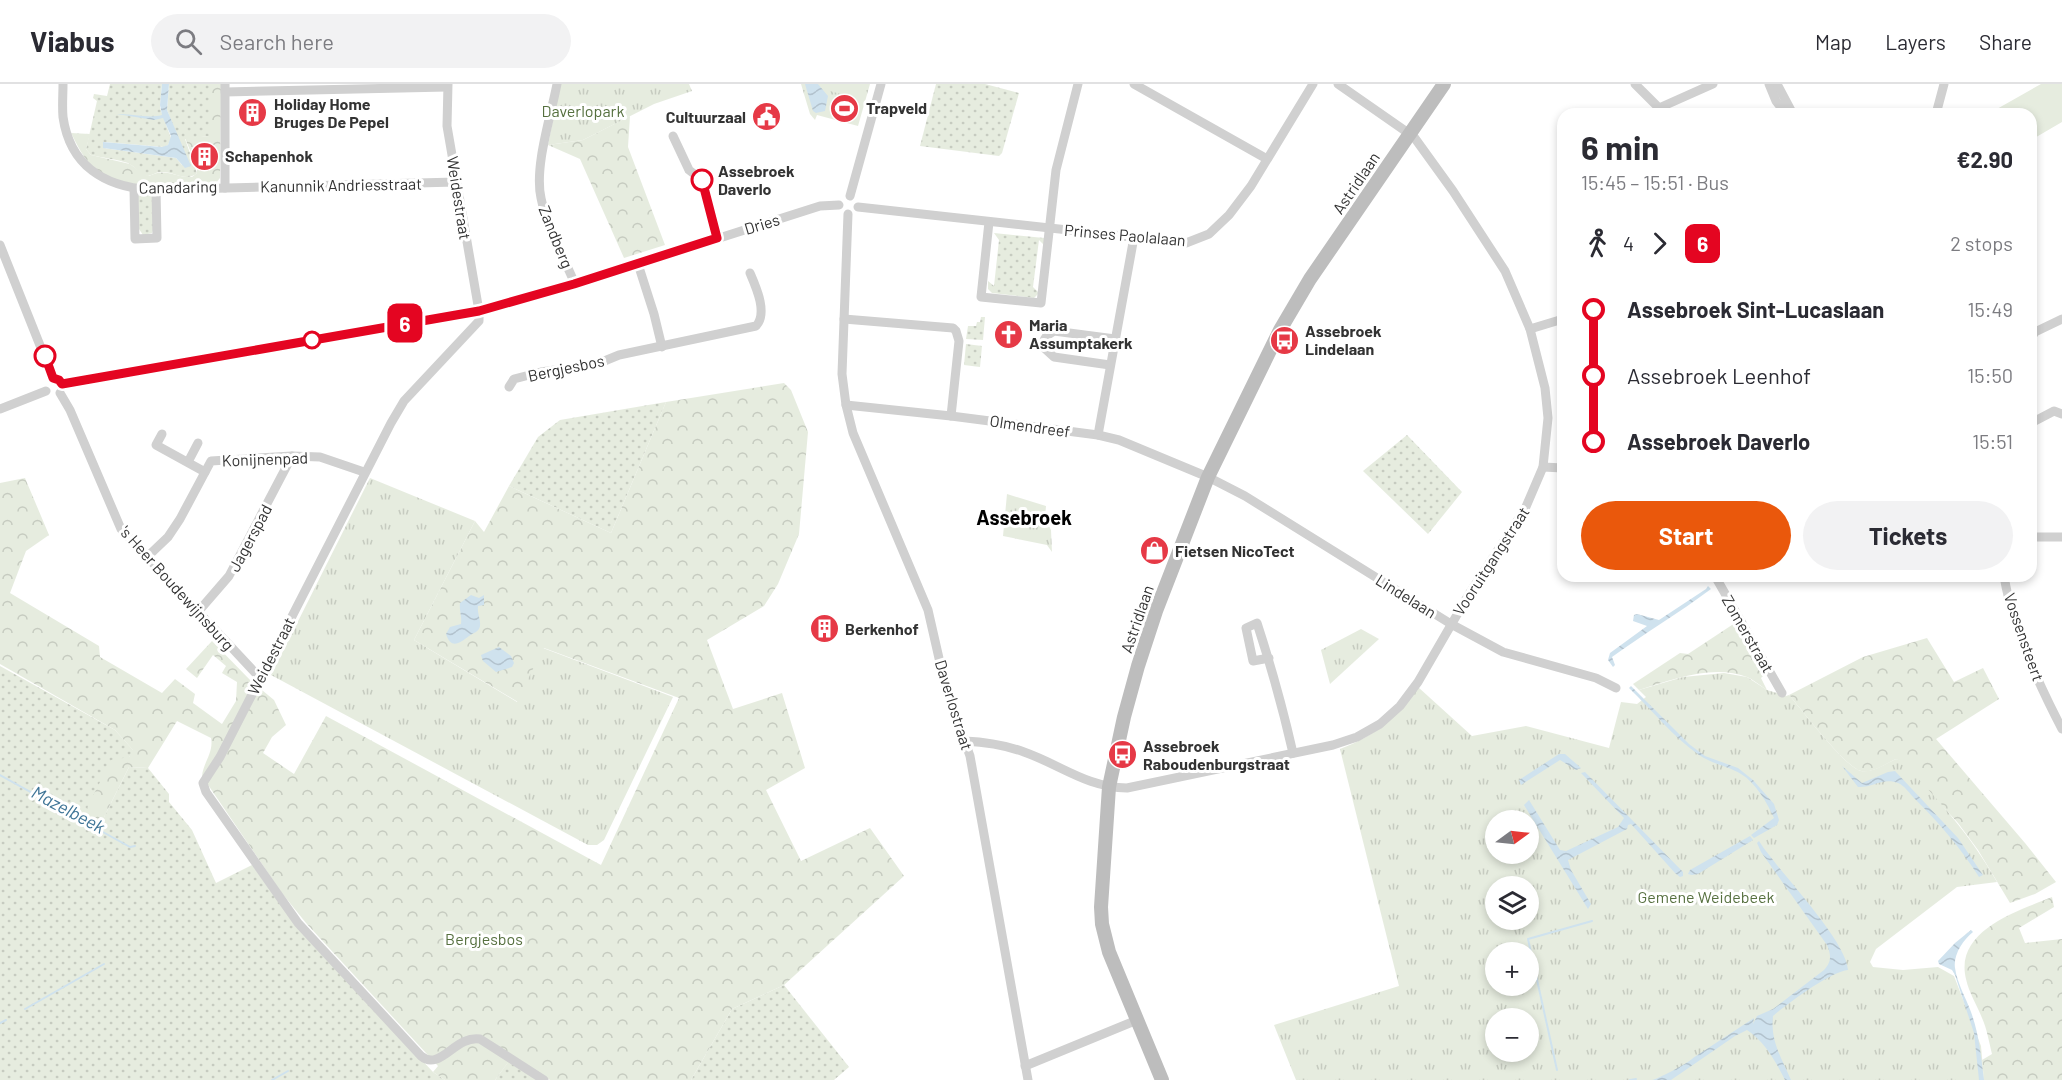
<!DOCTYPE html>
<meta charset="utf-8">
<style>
:root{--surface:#fff;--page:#f2f2f3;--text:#2b2b33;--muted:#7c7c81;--line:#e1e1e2;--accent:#ea580c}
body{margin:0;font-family:Barlow,sans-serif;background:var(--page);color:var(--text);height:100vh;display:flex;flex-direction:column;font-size:22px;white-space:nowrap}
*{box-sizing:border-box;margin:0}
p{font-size:20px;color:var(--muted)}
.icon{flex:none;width:33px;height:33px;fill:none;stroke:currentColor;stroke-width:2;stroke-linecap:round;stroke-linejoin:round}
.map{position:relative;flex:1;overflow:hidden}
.details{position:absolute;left:1557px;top:24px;width:480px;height:474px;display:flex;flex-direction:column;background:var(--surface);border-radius:18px;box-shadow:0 3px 9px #0003}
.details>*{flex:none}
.badge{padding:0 12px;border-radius:9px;font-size:21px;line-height:39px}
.needle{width:39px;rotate:75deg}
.fabs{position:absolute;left:1485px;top:726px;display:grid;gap:12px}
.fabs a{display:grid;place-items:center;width:54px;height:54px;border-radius:50%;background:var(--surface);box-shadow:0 3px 9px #0003;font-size:30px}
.map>.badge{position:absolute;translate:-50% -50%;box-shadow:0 0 0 3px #fff}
.legs{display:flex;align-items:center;gap:9px;height:66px;padding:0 24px;font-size:20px}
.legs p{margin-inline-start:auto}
.head{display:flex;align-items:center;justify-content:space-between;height:102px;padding:0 24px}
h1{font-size:33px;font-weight:700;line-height:45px}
.primary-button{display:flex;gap:12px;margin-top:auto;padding:12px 24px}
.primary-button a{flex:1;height:69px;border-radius:36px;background:var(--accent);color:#fff;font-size:24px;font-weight:700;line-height:69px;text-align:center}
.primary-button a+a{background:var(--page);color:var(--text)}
ul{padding:0 24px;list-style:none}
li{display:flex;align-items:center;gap:21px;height:66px;font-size:22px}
li i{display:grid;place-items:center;width:9px;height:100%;margin:0 8px;background:currentColor}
li i::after{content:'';width:15px;height:15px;margin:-8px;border:4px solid;border-radius:50%;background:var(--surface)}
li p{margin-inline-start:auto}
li:first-child i{background:linear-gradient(#0000 50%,currentColor 0)}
li:last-child i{background:linear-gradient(currentColor 50%,#0000 0)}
header{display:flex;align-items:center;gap:36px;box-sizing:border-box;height:84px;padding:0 30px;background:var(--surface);border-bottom:2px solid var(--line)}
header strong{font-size:28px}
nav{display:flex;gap:33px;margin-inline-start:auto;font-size:21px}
.search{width:420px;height:54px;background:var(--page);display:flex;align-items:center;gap:15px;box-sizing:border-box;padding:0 21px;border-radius:33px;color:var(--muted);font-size:22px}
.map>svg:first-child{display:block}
.grass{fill:url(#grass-dots)}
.forest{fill:url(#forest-crowns)}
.park{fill:url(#park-tufts);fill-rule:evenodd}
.pitch{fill:#e6ecdf}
.water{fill:url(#water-waves)}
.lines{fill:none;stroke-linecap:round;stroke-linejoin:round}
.stream{stroke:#cfe2ee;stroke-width:2}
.minor{stroke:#d0d0d0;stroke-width:9}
.secondary{stroke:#bdbdbd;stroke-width:14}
.line-1-casing{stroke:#fff;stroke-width:14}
.line-1{stroke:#e40521;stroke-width:9}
.stop-1-dot{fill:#fff;stroke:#e40521;stroke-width:3}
.labels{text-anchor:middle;stroke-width:6;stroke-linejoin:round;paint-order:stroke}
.poi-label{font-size:16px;font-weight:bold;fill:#333;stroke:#fff;text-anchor:start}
.park-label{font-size:16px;fill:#56703f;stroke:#fff}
.stop-label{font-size:16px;font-weight:bold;fill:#333;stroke:#fff;text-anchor:start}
.street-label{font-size:16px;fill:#333;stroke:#fff}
.water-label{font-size:18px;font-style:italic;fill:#3f7597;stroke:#fff}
.quarter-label{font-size:20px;font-weight:bold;fill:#000;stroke:#fff}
</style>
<header>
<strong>Viabus</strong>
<div class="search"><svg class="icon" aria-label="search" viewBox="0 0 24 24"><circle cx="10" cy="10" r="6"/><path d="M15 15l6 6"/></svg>Search here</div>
<nav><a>Map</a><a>Layers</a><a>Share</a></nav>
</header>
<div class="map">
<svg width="2062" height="996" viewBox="0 0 2062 996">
<defs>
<pattern id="grass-dots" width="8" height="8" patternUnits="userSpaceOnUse" patternTransform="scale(1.5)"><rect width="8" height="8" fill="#e6ecdf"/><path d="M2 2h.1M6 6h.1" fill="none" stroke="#c6cbc0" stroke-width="1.8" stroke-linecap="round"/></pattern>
<pattern id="forest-crowns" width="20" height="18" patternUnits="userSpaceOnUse" patternTransform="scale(1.5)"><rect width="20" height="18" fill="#e6ecdf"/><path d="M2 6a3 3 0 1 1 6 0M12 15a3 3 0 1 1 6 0" fill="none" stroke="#c6cbc0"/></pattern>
<pattern id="park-tufts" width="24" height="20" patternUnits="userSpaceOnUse" patternTransform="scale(1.5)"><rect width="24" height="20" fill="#e6ecdf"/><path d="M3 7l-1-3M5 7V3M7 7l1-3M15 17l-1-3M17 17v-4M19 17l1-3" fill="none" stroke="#c6cbc0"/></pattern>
<pattern id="water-waves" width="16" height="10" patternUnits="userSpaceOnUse" patternTransform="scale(1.5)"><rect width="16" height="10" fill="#cfe2ee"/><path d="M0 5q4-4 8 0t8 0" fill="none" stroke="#b2c2cd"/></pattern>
</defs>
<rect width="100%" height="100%" fill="#fff"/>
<g class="grass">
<path d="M110 0H162L160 24 171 54 168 61 164 63 103 58V64L176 74 182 81 174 44 167 26 169 0H209V52L185 55 197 89C186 99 174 87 161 88 156 88 153 91 148 92 140 92 135 82 128 79 116 75 103 74 91 71L86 65 97 17 93 14 94 10 107 12Z"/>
<polygon points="936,0 985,0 1019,9 1002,69 999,72 920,62"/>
<polygon points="146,109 152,110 154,144 152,149 143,151 139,145 138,112"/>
<polygon points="994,149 1044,154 1044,161 1039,156 1033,203 1039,209 1034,214 992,209 988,205 988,197 994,202 999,156"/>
<polygon points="981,233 985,233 983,256 966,255 968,242 976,242 977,238 980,238"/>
<polygon points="966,260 982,262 980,283 964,281"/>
<polygon points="666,318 611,449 509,402 538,353 560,336"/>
<polygon points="1407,351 1462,408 1428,450 1363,387"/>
<polygon points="0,582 115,646 134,667 129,673 102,737 129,683 148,684 169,710 169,718 192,746 216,799 252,781 296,841 433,988 445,996 0,996"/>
<polygon points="784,901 849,983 834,996 691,996 732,925"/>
<polygon points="509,977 539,996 495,996"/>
</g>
<g class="forest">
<path d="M209 0H221L220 94 216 99C206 101 194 100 184 101 155 101 117 105 94 84 84 75 77 61 71 49L90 50 86 65 91 71 130 80 143 90 149 92C166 83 176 94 192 93L197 89V84L185 54 209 52Z"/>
<polygon points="630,32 628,63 665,161 624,174 580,75 548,61 583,56"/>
<path d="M784 299 791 306 808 348 799 450 778 500 764 522 707 556 733 625 782 609 805 684 766 706 801 777 870 744 904 792 784 901 732 925 691 996H550L513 972 495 996H445L433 988 438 982 306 839 281 808 202 692C203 679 214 668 211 654L177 637 148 684 129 683 102 737 85 728 111 676 129 673 133 666 115 646 0 580V399L25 394 49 451 26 467 10 509 99 562 100 573 162 609 175 595 195 610 193 619 222 640 236 617 237 598 222 589 226 582 213 571 197 594 186 585 212 557 251 597 274 616 286 641 272 653 263 669 294 690 326 632 601 781 679 614 544 564 518 618 414 556 475 437 484 448 509 402 611 449 666 318Z"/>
<path d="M1738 537 1764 591 1761 594 1767 606C1761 602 1754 596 1747 593 1712 580 1672 596 1639 606L1633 600 1680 569 1688 570Z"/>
<path d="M1927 554 1954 598 1983 584 1999 615 1936 655 2025 759 2056 798 2035 810 2010 819 1978 766 1958 739 1902 678 1896 675C1887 679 1872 690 1861 687 1845 683 1802 626 1789 611L1863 573Z"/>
<path d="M2052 813 2054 823 2019 844 2025 859 2062 855V996H1984L1982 976 1992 970C1989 958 1987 945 1982 934 1977 921 1969 909 1966 895 1954 846 2018 827 2052 813Z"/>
</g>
<g class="park">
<polygon points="560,0 689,0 692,7 654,20 583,56 548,61"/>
<polygon points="801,0 870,0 858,42 817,31 815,36 810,30"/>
<polygon points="370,394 475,437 414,556 517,618 543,564 673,613 604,756 597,761 588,761 271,591"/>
<polygon points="1007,410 1046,422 1045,434 1051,446 1052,468 1047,461 1003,452"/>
<polygon points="1361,545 1379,555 1330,600 1321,566"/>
<path d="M1724 589 1747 593 1767 606 1786 612 1789 611C1802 626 1845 683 1861 687 1872 689 1887 679 1896 675L1902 677C1939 717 1970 750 1997 798L1957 803 1876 865 1870 878 1873 883 1903 886 1938 883 1954 892 1981 962 1984 996H1296L1274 941 1399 902 1340 665C1378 650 1394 636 1418 603L1472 652 1526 642 1609 664 1621 618 1637 620 1646 613 1639 606 1683 593ZM1496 736H1528V770H1496ZM1496 802H1528V836H1496ZM1496 868H1528V902H1496ZM1496 934H1528V968H1496Z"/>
</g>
<g class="pitch">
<polygon points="825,0 866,0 862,16 830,7"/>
<polygon points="2041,0 2062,0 2062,38 2031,56 2031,30 1988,30"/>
<polygon points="833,11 862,18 858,38 828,31"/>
</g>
<g class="water">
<path d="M162 0H169L167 26 191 82 185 84 176 74 103 64V58L162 63 168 61 171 52 163 34 154 36 117 30C132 29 147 35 162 31L160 21Z"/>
<polygon points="805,0 818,0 828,12 825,27 816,29 813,27"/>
<path d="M1708 502 1711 505C1679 529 1645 549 1612 573L1615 581 1613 583 1608 576 1610 569 1647 542 1633 537 1634 531 1637 530 1659 536 1706 505Z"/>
<path d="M471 511 479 514 484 511V521L478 522C477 529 481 536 480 542 479 548 473 549 469 552 460 559 451 566 446 550L450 543 461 540C462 532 459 526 460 519Z"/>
<polygon points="499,563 511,572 514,579 512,583 496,588 483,577 481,571"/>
<path d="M1631 602 1689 660 1705 672 1738 684 1753 696 1774 720 1779 736 1777 741 1754 754 1751 751 1774 734C1767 719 1756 699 1741 690 1728 682 1712 680 1699 671 1673 653 1652 626 1629 604Z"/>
<polygon points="1559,670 1565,670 1581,684 1576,686 1560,676 1521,701 1519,696"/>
<path d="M1842 682 1862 699 1888 688 1895 687 1958 754 1983 791 1979 793C1960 763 1940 740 1915 715 1910 710 1904 701 1898 699 1883 693 1872 704 1858 703Z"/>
<polygon points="1585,688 1683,788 1683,792 1680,793 1675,789 1631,740 1628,741 1627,745 1568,776 1571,786 1591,820 1588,825 1524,721 1529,716 1560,766 1566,767 1618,743 1624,734 1581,689"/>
<polygon points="1750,752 1753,756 1698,790 1692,791 1688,790 1690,786"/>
<path d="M1759 757C1778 787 1846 855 1848 886 1830 888 1787 920 1773 932 1770 957 1782 975 1791 996H1785C1775 976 1764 957 1747 946L1735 952 1671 996H1652C1658 995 1690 978 1693 974L1754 934 1753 940 1757 932 1773 925 1824 886C1832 877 1831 871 1827 861L1761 768 1757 759Z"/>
<path d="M1971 846 1973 848C1963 856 1953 871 1955 884 1957 899 1966 914 1971 928 1979 950 1981 972 1984 996H1979L1974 949 1955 891 1952 886 1939 880 1938 877 1955 859Z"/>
</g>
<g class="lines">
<g class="stream">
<polyline points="0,691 130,763 135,762"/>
<polyline points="25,925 104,880"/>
<polyline points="0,939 6,936"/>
<polyline points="1557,986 1528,855 1592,837"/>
<polyline points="272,996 288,987"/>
<polyline points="1630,996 1636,995"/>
</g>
<g class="minor">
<path d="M63 0C63 11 62 22 63 33 70 82 105 103 151 106L456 98"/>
<path d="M448 0 447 42 479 227V237L404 317 391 339 220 673 203 699 206 708 298 839 421 972C440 988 455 951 480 955L544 996"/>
<path d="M557 0C551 32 534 83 541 114 546 140 564 174 575 200"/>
<polyline points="1134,0 1267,75"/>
<polyline points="1635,0 1659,24 1662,30"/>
<polyline points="1769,0 1776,17 1786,30"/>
<polyline points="1777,0 1793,30"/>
<polyline points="225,8 447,3"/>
<polyline points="1659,24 1713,0"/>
<polyline points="1936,30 1944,0"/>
<polyline points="673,52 689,86 702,96 717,154"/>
<polyline points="225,104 225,0"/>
<polyline points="134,105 135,155 157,154 156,106"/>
<polyline points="850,112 881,0"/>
<polyline points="858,123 1186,159 1209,150 1229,131 1251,102 1313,0"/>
<polyline points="848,130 842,290 846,321 853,349 928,526 946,605 970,672 1028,996"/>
<polyline points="989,138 981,213 1041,219 1056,86 1078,0"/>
<polyline points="0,161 53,294"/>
<polyline points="638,180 654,230 662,263"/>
<polyline points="844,235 953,244 956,247 959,257 951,332"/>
<polyline points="1530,245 1563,235"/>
<polyline points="2031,254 2035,248 2062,235"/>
<path d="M1110 281 1054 273 1043 263C1043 254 1047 251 1054 247L1115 255"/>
<polyline points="62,300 479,227 575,200 820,122 839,121"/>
<path d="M509 303 514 295 541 288 597 280 619 271 756 242C768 229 756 203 750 189"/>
<polyline points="60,309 70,326 121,445 260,594"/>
<polyline points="846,321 951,332 1098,351 1119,356 1208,393 1245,412 1451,540 1503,568 1596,594 1616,604"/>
<polyline points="0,325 46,307"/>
<polyline points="2031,339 2054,327 2062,330"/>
<polyline points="162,350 156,361 205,388"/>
<polyline points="1098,351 1134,153"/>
<polyline points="188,378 198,359"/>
<polyline points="1543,383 1563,384"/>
<polyline points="2031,453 2062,453"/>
<polyline points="146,474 168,453 180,435 211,377 292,372 320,373 364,388"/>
<polyline points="1715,492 1782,609"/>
<path d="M2004 492C2012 541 2039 601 2062 645"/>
<polyline points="197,529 229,492 292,372"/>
<path d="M1269 574 1253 577 1246 544 1257 539C1271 582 1283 625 1293 669"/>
<path d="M965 657C985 658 1005 661 1024 668 1061 681 1086 703 1127 704L1333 661 1357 653 1380 640 1400 622 1418 598 1469 510 1525 425 1543 383 1548 334 1545 304 1530 245 1505 187 1453 107 1414 53 1338 0"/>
<polyline points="1025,982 1137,936"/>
</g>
<polyline class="secondary" points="1162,996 1109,868 1102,840 1101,823 1109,703 1124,633 1138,582 1156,527 1208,393 1280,246 1310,195 1444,0"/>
</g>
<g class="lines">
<defs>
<polyline id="line-1" points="45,272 53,294 59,296 62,300 479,227 574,200 717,154 702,96"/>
</defs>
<use href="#line-1" class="line-1-casing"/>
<use href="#line-1" class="line-1"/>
</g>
<defs>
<symbol id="stadium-disc" viewBox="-11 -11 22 22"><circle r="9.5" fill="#e63946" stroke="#fff"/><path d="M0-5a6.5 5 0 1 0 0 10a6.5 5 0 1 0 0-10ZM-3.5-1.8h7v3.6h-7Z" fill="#fff"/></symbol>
<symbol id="building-disc" viewBox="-11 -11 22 22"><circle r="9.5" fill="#e63946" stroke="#fff"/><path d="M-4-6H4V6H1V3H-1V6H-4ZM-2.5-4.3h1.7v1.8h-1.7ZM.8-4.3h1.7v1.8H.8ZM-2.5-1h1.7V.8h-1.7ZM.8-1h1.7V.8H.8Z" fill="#fff"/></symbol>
<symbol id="civic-disc" viewBox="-11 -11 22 22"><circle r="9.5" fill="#e63946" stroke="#fff"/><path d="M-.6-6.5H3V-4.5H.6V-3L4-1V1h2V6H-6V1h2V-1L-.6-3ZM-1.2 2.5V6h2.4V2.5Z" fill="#fff"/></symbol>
<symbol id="church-disc" viewBox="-11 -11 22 22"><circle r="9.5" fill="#e63946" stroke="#fff"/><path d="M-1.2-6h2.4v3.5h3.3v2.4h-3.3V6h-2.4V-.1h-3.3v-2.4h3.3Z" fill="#fff"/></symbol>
<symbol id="bus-disc" viewBox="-11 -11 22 22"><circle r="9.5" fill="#e63946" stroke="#fff"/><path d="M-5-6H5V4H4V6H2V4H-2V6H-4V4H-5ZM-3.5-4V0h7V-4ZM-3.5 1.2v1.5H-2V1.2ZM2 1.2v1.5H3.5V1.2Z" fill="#fff"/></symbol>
<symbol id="shop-disc" viewBox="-11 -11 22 22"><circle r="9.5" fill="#e63946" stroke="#fff"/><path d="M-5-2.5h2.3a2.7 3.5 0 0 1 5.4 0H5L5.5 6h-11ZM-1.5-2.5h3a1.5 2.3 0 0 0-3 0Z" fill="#fff"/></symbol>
</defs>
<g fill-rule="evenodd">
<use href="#stadium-disc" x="828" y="8" width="33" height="33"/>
<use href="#building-disc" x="236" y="12" width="33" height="33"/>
<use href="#civic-disc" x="750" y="16" width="33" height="33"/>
<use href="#building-disc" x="188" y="56" width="33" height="33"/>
<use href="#church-disc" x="992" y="234" width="33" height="33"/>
<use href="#bus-disc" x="1268" y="240" width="33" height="33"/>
<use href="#shop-disc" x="1138" y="450" width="33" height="33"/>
<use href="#building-disc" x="808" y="528" width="33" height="33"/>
<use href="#bus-disc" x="1106" y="654" width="33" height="33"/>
</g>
<g class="stop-1-dot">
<circle cx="702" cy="96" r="10"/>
<circle cx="312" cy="256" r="8"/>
<circle cx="45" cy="272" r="10"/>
</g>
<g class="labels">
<g class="poi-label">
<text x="274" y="26">Holiday Home<tspan x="274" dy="18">Bruges De Pepel</tspan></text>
<text x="866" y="30">Trapveld</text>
<text x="746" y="39" text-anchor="end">Cultuurzaal</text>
<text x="225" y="78">Schapenhok</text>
<text x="1029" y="247">Maria<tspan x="1029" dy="18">Assumptakerk</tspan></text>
<text x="1305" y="253">Assebroek<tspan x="1305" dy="18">Lindelaan</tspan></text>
<text x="1175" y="473">Fietsen NicoTect</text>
<text x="845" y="551">Berkenhof</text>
<text x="1143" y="668">Assebroek<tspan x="1143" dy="18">Raboudenburgstraat</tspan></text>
</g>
<g class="park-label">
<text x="583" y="33">Daverlopark</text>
<text x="1706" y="819">Gemene Weidebeek</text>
<text x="484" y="861">Bergjesbos</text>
</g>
<g class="stop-label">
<text x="718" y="93">Assebroek<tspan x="718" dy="18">Daverlo</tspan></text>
</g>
<g class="street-label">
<text transform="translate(1356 99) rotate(-56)" y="6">Astridlaan</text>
<text transform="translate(341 101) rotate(-1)" y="6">Kanunnik Andriesstraat</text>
<text transform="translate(178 103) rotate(-1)" y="6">Canadaring</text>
<text transform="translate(459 114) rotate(81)" y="6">Weidestraat</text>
<text transform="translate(762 140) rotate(-17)" y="6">Dries</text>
<text transform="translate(1125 151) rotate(5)" y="6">Prinses Paolalaan</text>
<text transform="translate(556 153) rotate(68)" y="6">Zandberg</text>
<text transform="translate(566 284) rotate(-12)" y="6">Bergjesbos</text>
<text transform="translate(1030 342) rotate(8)" y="6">Olmendreef</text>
<text transform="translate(265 375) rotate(-2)" y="6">Konijnenpad</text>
<text transform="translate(250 454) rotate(-62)" y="6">Jagerspad</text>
<text transform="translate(1491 477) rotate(-57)" y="6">Vooruitgangstraat</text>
<text transform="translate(177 504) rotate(48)" y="6">'s Heer Boudewijnsburg</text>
<text transform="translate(1406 512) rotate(32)" y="6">Lindelaan</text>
<text transform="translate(1137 535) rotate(-71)" y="6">Astridlaan</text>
<text transform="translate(1748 550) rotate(60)" y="6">Zomerstraat</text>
<text transform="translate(2024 553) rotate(71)" y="6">Vossensteert</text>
<text transform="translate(271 572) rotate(-63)" y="6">Weidestraat</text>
<text transform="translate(954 621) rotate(73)" y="6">Daverlostraat</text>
</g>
<g class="water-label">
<text transform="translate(68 726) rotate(28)" y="6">Mazelbeek</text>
</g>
<g class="quarter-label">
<text x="1024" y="441">Assebroek</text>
</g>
</g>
</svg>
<div class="fabs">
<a><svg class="needle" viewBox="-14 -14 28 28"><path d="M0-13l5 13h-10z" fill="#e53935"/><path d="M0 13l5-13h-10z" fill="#7c7c81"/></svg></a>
<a><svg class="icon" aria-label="layers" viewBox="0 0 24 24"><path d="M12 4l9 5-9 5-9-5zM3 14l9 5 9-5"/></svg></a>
<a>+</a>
<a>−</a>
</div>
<b class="badge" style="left:405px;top:239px;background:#e40521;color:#fff">6</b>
<section class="details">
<div class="head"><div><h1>6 min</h1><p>15:45 – 15:51 · Bus</p></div><b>€2.90</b></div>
<div class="legs"><svg class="icon" aria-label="walk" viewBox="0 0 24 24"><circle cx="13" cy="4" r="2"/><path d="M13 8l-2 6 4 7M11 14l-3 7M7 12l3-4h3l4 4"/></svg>4<svg class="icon" aria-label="forward" viewBox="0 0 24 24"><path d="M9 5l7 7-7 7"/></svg><b class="badge" style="background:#e40521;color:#fff">6</b><p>2 stops</p></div>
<ul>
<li><i style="color:#e40521"></i><b>Assebroek Sint-Lucaslaan</b><p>15:49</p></li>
<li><i style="color:#e40521"></i><span>Assebroek Leenhof</span><p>15:50</p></li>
<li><i style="color:#e40521"></i><b>Assebroek Daverlo</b><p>15:51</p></li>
</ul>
<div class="primary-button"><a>Start</a><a>Tickets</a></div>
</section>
</div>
